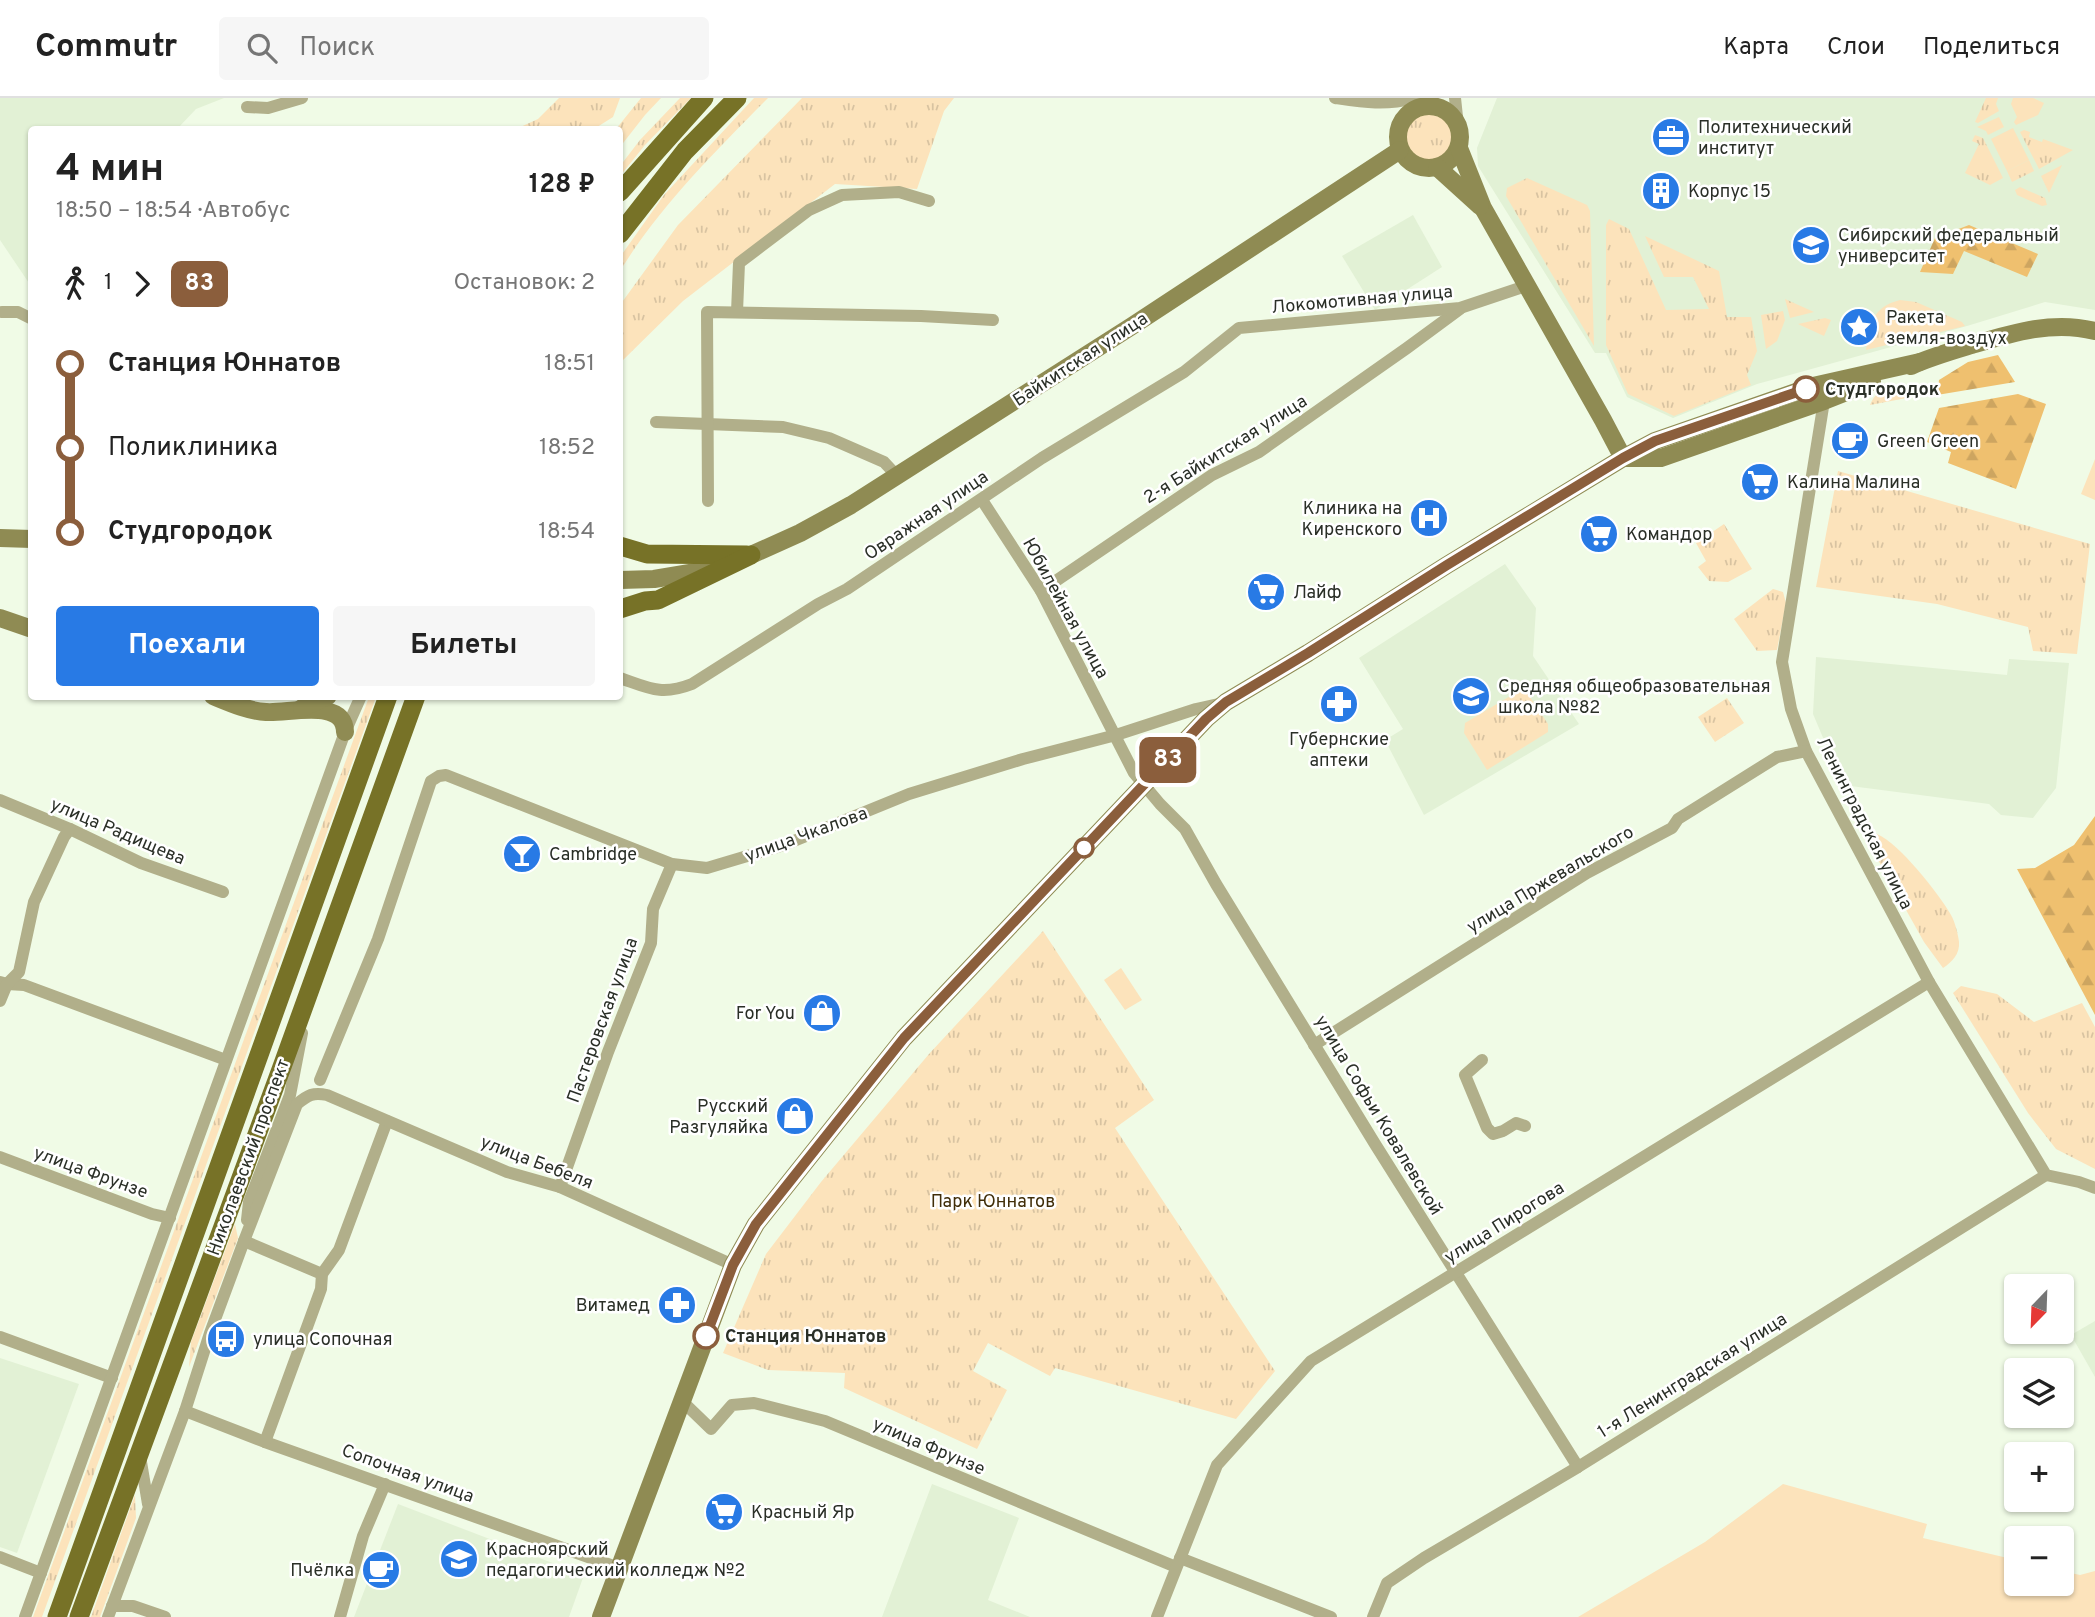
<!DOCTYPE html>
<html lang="ru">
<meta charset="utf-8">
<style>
:root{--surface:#fff;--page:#f6f6f6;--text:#222;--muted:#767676;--line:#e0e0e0;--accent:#287ae5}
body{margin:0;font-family:Overpass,sans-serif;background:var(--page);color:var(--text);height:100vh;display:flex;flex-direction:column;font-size:26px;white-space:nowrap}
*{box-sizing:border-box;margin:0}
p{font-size:23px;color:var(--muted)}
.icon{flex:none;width:38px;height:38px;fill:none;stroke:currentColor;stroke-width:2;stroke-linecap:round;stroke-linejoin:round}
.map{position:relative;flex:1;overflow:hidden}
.drawer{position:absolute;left:28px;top:28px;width:595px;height:574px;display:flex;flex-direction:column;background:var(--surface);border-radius:7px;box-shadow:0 2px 5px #0004}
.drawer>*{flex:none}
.badge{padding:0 14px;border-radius:10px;font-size:24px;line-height:46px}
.needle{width:46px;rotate:203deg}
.tools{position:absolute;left:2004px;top:1176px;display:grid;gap:14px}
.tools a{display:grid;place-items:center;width:70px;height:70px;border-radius:7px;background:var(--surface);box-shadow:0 2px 5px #0004;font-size:35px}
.map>.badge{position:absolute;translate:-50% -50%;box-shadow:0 0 0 4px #fff}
.legs{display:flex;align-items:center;gap:10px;height:77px;padding:0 28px;font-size:23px}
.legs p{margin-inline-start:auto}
.head{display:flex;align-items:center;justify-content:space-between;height:119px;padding:0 28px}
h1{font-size:38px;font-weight:700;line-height:52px}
.button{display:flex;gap:14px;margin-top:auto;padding:14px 28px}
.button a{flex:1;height:80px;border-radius:7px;background:var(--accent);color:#fff;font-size:28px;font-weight:700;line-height:80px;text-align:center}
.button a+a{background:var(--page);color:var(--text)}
ul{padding:0 28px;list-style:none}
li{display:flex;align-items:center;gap:24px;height:84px;font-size:26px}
li i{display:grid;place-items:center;width:10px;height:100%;margin:0 9px;background:currentColor}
li i::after{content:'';width:18px;height:18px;margin:-9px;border:5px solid;border-radius:50%;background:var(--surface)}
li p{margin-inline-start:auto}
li:first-child i{background:linear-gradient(#0000 50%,currentColor 0)}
li:last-child i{background:linear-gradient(currentColor 50%,#0000 0)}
header{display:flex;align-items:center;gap:42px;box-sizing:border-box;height:98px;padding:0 35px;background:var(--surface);border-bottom:2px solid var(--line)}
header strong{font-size:33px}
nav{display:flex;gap:38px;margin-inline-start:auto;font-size:24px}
.search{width:490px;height:63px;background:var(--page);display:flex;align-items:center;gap:18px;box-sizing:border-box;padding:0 24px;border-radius:7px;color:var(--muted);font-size:26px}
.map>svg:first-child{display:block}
.built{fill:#e2f1d5}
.grass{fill:url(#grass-tufts)}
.forest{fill:url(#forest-firs)}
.garden{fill:#fce3bb}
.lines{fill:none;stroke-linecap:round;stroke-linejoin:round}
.street{stroke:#b1af8a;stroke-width:12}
.secondary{stroke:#8f8b53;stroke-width:18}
.primary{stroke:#777227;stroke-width:19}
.line-1-casing{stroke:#fff;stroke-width:16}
.line-1{stroke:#8b5e3c;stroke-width:10}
.stop-1-dot{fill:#fff;stroke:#8b5e3c;stroke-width:3.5}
.labels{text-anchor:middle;stroke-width:5;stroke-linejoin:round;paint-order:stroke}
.poi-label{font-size:18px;fill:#2a2f27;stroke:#fff;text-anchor:start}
.street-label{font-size:18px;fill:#2a2f27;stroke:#fff}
.stop-label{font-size:18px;font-weight:bold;fill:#2a2f27;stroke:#fff;text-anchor:start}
.park-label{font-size:18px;fill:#412e09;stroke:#fff}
</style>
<header>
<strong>Commutr</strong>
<div class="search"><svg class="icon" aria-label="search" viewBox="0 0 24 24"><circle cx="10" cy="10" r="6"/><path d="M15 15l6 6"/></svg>Поиск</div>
<nav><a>Карта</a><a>Слои</a><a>Поделиться</a></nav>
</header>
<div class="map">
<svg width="2095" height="1519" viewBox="0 0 2095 1519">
<defs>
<pattern id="grass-tufts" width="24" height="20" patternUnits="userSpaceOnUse" patternTransform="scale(1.75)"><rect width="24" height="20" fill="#fce3bb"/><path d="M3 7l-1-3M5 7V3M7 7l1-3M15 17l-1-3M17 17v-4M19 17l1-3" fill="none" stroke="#d8c3a1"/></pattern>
<pattern id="forest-firs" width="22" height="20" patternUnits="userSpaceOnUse" patternTransform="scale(1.75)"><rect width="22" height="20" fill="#efc06f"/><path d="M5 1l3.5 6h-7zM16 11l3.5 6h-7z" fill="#cda560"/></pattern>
</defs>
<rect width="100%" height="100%" fill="#f0fbe6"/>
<g class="built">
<polygon points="0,0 224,0 196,11 177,31 32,32 31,188 0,142"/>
<polygon points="1497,0 2095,0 2095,212 2045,204 1967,228 1757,286 1673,320 1627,299 1606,255 1595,255 1478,68 1477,50"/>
<polygon points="1413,117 1442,169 1375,212 1342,158"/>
<polygon points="1505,466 1536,510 1533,558 1579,626 1424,717 1385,642 1403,631 1359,560"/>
<polygon points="1816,559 2007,577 2009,561 2069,565 2056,690 2033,720 2001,717 1989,706 1843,687 1813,616"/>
<polygon points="2095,1223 2095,1279 2071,1237"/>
<polygon points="0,1260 79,1286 17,1455 0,1449"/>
<polygon points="932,1386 1019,1420 988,1502 1030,1519 882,1519"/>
<polygon points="398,1406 584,1477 569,1519 354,1519"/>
</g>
<g class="grass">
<polygon points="559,0 620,0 613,19 594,31 516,31 538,21"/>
<polygon points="641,0 661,0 645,17 620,49 620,32 616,31"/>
<polygon points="680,0 691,0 645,47 620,78 620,68 640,42"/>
<path d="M754 0H768C715 54 660 108 620 173V159L664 97Z"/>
<polygon points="802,0 954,0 944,13 917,91 835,86 683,203 620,265 620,207 678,127"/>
<polygon points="1986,0 1998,0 1996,6 1999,13 1978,25 1975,24"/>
<circle cx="1429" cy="39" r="25"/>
<polygon points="2024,32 2030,34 2029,39 2042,44 2043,41 2073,52 2039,71 2020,34"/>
<polygon points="1975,37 1983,40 2003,80 1990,87 1965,75 1979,46 1972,43"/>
<polygon points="2029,62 2034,73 2012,84 2007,73"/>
<polygon points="1527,80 1587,107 1590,113 1594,248 1506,98 1507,90"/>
<polygon points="2020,89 2045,100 2047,107 2042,108 2017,97 2015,92"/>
<polygon points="1609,121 1629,131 1666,212 1709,211 1693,179 1664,179 1645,138 1719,173 1727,219 1751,219 1757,253 1747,277 1751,287 1674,318 1628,296 1606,247 1606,127"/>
<polygon points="1785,201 1814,214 1790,220"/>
<path d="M1900 202 1916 204 1962 224 1965 228 1866 252C1870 226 1872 209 1900 202Z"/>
<polygon points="1783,213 1785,222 1777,243 1766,251 1761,217"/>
<polygon points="1825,220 1831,222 1824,238 1798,226"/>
<path d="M1894 287C1903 288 1908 290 1912 299L1870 307C1874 296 1882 291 1894 287Z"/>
<polygon points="1838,373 2090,446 2077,556 2033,553 2028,529 1937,506 1816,489"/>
<polygon points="1724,426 1752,471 1728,484 1709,483 1698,469 1706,463 1696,445"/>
<polygon points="1773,491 1783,494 1786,505 1777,552 1757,553 1734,521"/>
<polygon points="1526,593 1548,626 1548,634 1487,672 1464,635 1465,625 1517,594"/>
<polygon points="369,599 376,599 42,1519 33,1519"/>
<polygon points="1727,600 1744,625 1715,644 1698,619"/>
<path d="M1877 736C1899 745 1939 796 1951 817 1955 824 1958 836 1959 844 1960 856 1952 864 1943 870L1924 844 1868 744Z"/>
<polygon points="1043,833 1154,1002 1115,1030 1275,1273 1236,1321 1055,1270 1050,1278 988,1245 973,1273 1007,1292 977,1351 844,1290 845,1275 768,1272 723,1255 766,1156 821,1084 929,956"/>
<polygon points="1961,888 1997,896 2034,924 2082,905 2095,929 2095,1071 2056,1051 2028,1015 1953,895"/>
<polygon points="235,1126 238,1140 189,1269 191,1244"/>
<polygon points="135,1397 136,1420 100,1519 91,1519"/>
</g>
<g class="forest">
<polygon points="1969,127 2038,156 2027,179 1964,153 1953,176 1920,174 1935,140"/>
<polygon points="1998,257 2015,284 1937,297 1939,282 1968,264"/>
<polygon points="2018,296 2046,306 2016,391 1948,365 1951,354 1927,344 1939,310"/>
<polygon points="2095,718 2095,917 2017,771 2035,770 2074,747"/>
</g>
<g class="garden">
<polygon points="2013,0 2033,0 2044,5 2038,17 2016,27 2014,24 2017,19 2011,6"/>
<polygon points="1999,19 2004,29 1988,37 1986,33 1977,29"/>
<polygon points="2013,30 2029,62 2007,73 1991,41"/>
<polygon points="2062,67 2049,95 2041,78"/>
<polygon points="2095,361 2095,402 2081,396"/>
<polygon points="1121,870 1142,902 1125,912 1104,882"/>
<polygon points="1783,1386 1927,1426 1923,1440 2016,1462 2016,1486 2062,1486 2062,1473 2080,1477 2095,1473 2095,1519 1578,1519 1705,1444"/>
</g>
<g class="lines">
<g class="street">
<path d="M1335 0C1362 4 1386 8 1413 0"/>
<polyline points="1455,0 1458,28"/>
<polyline points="247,9 268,10 302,0"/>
<polyline points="1420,9 1428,0"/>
<polyline points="2,214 18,214 32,221"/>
<polyline points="737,214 739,165 809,112 842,97 899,94 929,103"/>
<polyline points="1824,303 1782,564 1791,611 1806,653 1929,884 2046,1077 2079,1084 2095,1090"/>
<polyline points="656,324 783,329 829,340 884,364 897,378"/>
<polyline points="982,402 1041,493 1134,675 1160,706 1185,731 1216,786 1375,1046 1578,1369"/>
<polyline points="708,403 707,214 921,218 993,222"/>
<polyline points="1041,493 1212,377 1259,354 1407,250 1460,211"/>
<path d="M620 580C649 590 661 598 692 586L818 506 847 491 1042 360 1184 274 1239 230 1460 210 1526 188"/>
<polyline points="0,702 70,731 141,765 223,794"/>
<polyline points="0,884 7,886 24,887 226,962"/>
<polyline points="0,903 7,886 19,874 34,804 64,739 70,731"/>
<polyline points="1314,947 1587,775 1672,730 1678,721 1777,659 1806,653"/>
<polyline points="1482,962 1465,977 1487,1030 1493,1036 1503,1033 1516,1025 1525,1028"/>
<polyline points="320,982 378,841 431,683 439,678 446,677 672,766 707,770 784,747 909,696 1023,661 1116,637 1196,611 1223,605"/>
<polyline points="0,1059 152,1116 170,1120"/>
<polyline points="560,1089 608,954 651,845 653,811 672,766"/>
<polyline points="247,1122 249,1104 290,997 302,935"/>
<polyline points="244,1143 322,1176"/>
<polyline points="0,1239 112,1280"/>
<polyline points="681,1302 711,1331 732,1307 754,1305 825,1323 1176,1469"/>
<polyline points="185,1313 265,1344 619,1470"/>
<polyline points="265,1344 321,1191 322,1176 339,1152 387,1023"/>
<polyline points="140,1358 148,1406"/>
<polyline points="0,1459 41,1475"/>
<polyline points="1180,1460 1331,1519"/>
<polyline points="112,1508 133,1508 165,1519"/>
<polyline points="25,1519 345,634 361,598"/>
<path d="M108 1519 185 1313 210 1235 244 1143 297 1006C308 997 313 994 327 997L507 1074 560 1089 733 1167"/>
<polyline points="340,1519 363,1438 385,1386"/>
<polyline points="1157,1519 1217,1367 1311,1263 1929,884"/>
<polyline points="1373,1519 1387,1485 1424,1460 1578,1369 2046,1077"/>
</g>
<g class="secondary">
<circle cx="1429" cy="39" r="31"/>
<polyline points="1459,50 1483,110 1603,322 1623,360"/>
<polyline points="1437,69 1480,108"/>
<path d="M1911 268C1931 259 1952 253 1972 247 2012 235 2053 222 2095 233"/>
<polyline points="1626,360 1661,360 1824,303 1872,284"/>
<polyline points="0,440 32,441"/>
<polyline points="620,482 654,481 702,473 751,457 800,435 851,407 1132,228 1400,52"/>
<polyline points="0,520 32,531"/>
<path d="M213 598C230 605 248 613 266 614 288 616 344 599 345 634"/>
<polyline points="302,610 328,598"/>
<polyline points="601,1519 733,1167 756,1126 904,940 1206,621 1226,604 1308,555 1447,467 1623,360 1655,343 1813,288 1920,264"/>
</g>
<g class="primary">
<polyline points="620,94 704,0"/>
<polyline points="620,136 685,53 737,0"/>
<polyline points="620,448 647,456 747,457"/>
<polyline points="620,511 645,503 658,502 751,457"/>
<polyline points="57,1519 388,598"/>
<polyline points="79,1519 283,966 416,598"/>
</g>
</g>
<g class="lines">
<defs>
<polyline id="line-1" points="706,1238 733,1167 756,1126 904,940 1206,621 1226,604 1308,555 1447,467 1623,360 1655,343 1806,291"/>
</defs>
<use href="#line-1" class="line-1-casing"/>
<use href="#line-1" class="line-1"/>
</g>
<defs>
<symbol id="office-disc" viewBox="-11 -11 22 22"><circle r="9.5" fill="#287ae5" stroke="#fff"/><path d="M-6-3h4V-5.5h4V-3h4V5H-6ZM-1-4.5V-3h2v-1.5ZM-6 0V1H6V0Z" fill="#fff"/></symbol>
<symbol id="building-disc" viewBox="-11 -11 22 22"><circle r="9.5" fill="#287ae5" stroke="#fff"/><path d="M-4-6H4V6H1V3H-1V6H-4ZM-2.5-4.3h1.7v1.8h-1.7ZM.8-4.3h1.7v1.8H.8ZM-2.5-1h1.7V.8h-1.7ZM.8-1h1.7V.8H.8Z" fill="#fff"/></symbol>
<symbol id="university-disc" viewBox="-11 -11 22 22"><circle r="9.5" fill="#287ae5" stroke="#fff"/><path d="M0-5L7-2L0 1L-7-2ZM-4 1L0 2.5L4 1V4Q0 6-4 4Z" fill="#fff"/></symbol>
<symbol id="sight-disc" viewBox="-11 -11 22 22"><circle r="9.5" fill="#287ae5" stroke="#fff"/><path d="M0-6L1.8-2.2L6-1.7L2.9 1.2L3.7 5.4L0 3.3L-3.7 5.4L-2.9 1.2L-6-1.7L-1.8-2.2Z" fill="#fff"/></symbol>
<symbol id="cafe-disc" viewBox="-11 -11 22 22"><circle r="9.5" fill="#287ae5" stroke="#fff"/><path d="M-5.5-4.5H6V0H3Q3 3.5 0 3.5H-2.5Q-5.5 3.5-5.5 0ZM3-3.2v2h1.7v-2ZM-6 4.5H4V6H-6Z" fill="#fff"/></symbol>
<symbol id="supermarket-disc" viewBox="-11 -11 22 22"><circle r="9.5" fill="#287ae5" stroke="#fff"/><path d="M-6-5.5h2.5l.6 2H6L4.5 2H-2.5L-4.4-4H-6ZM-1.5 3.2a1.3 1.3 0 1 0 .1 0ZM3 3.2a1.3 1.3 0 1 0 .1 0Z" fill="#fff"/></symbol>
<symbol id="hospital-disc" viewBox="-11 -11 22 22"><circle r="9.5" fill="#287ae5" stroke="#fff"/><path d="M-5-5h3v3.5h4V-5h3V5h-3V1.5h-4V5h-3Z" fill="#fff"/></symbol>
<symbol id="school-disc" viewBox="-11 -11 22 22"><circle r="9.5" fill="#287ae5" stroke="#fff"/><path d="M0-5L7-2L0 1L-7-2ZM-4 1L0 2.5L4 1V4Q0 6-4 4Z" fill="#fff"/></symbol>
<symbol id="pharmacy-disc" viewBox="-11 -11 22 22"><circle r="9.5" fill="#287ae5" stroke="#fff"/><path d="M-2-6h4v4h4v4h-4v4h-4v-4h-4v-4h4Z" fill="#fff"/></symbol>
<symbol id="bar-disc" viewBox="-11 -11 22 22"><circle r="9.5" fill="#287ae5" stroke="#fff"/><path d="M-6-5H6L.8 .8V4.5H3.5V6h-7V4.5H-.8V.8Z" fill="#fff"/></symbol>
<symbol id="shop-disc" viewBox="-11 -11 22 22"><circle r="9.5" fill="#287ae5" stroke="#fff"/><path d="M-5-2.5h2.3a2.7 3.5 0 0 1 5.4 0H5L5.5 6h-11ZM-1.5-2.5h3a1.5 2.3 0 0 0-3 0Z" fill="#fff"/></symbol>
<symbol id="bus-disc" viewBox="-11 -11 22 22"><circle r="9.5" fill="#287ae5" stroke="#fff"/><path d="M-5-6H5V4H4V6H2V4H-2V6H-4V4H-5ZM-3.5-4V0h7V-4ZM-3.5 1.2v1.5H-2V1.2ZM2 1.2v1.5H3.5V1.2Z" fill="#fff"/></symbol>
</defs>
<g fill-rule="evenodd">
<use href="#office-disc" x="1649" y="17" width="44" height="44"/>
<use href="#building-disc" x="1639" y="71" width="44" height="44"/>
<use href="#university-disc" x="1789" y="125" width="44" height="44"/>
<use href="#sight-disc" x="1837" y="207" width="44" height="44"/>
<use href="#cafe-disc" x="1828" y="321" width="44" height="44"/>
<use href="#supermarket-disc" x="1738" y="362" width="44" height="44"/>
<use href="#hospital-disc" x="1407" y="398" width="44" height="44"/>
<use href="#supermarket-disc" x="1577" y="414" width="44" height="44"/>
<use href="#supermarket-disc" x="1244" y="472" width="44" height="44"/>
<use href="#school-disc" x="1449" y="576" width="44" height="44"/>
<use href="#pharmacy-disc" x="1317" y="584" width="44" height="44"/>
<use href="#bar-disc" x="500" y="734" width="44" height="44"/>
<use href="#shop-disc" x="800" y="893" width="44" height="44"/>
<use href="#shop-disc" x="773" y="996" width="44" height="44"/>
<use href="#pharmacy-disc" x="655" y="1185" width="44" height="44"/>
<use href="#bus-disc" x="204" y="1219" width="44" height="44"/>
<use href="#supermarket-disc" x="702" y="1392" width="44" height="44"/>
<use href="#university-disc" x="437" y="1439" width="44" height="44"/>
<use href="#cafe-disc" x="359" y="1450" width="44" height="44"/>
</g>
<g class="stop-1-dot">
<circle cx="1806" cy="291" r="12"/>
<circle cx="1084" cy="750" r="9"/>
<circle cx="706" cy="1238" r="12"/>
</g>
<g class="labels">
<g class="poi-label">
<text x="1698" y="35">Политехнический<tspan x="1698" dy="21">институт</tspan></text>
<text x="1688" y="99">Корпус 15</text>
<text x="1838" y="143">Сибирский федеральный<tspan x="1838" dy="21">университет</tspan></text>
<text x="1886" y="225">Ракета<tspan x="1886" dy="21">земля-воздух</tspan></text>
<text x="1877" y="349">Green Green</text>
<text x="1787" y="390">Калина Малина</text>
<text x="1402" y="416" text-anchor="end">Клиника на<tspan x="1402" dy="21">Киренского</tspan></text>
<text x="1626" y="442">Командор</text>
<text x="1293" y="500">Лайф</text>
<text x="1498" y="594">Средняя общеобразовательная<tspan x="1498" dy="21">школа №82</tspan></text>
<text x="1339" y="647" text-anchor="middle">Губернские<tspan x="1339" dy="21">аптеки</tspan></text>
<text x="549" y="762">Cambridge</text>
<text x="795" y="921" text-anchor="end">For You</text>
<text x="768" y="1014" text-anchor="end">Русский<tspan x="768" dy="21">Разгуляйка</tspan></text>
<text x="650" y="1213" text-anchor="end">Витамед</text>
<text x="253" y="1247">улица Сопочная</text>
<text x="751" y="1420">Красный Яр</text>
<text x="486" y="1457">Красноярский<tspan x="486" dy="21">педагогический колледж №2</tspan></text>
<text x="354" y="1478" text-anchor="end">Пчёлка</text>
</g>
<g class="street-label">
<text transform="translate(1362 201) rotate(-5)" y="6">Локомотивная улица</text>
<text transform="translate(1080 261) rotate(-33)" y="6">Байкитская улица</text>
<text transform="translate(1225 351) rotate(-32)" y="6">2-я Байкитская улица</text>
<text transform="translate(926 417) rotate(-34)" y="6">Овражная улица</text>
<text transform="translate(1066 510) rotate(61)" y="6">Юбилейная улица</text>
<text transform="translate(1865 725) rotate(63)" y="6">Ленинградская улица</text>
<text transform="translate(118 733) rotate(23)" y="6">улица Радищева</text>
<text transform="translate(806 736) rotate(-20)" y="6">улица Чкалова</text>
<text transform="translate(1550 781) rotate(-31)" y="6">улица Пржевальского</text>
<text transform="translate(602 922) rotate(-70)" y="6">Пастеровская улица</text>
<text transform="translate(1379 1017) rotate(59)" y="6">улица Софьи Ковалевской</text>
<text transform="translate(248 1059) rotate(-70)" y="6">Николаевский проспект</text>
<text transform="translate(537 1064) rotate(21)" y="6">улица Бебеля</text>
<text transform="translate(91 1074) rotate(20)" y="6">улица Фрунзе</text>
<text transform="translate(1504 1124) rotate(-32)" y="6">улица Пирогова</text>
<text transform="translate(1692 1277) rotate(-32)" y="6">1-я Ленинградская улица</text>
<text transform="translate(929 1348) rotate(23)" y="6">улица Фрунзе</text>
<text transform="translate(408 1375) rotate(20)" y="6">Сопочная улица</text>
</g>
<g class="stop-label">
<text x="1825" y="297">Студгородок</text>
<text x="725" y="1244">Станция Юннатов</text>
</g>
<g class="park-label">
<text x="993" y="1109">Парк Юннатов</text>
</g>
</g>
</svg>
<div class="tools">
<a><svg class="needle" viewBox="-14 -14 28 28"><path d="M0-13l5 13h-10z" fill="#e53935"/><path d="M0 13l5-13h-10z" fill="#767676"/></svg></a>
<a><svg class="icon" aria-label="layers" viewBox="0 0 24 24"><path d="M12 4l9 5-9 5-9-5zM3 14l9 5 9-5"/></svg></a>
<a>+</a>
<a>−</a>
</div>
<b class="badge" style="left:1168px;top:662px;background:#8b5e3c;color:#fff">83</b>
<section class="drawer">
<div class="head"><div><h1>4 мин</h1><p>18:50 – 18:54 · Автобус</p></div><b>128 ₽</b></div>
<div class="legs"><svg class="icon" aria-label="walk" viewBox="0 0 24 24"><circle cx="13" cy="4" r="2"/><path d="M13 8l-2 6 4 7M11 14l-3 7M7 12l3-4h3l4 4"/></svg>1<svg class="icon" aria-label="forward" viewBox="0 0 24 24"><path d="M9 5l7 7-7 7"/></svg><b class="badge" style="background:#8b5e3c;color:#fff">83</b><p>Остановок: 2</p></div>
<ul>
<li><i style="color:#8b5e3c"></i><b>Станция Юннатов</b><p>18:51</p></li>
<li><i style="color:#8b5e3c"></i><span>Поликлиника</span><p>18:52</p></li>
<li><i style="color:#8b5e3c"></i><b>Студгородок</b><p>18:54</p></li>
</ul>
<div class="button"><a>Поехали</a><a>Билеты</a></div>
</section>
</div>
